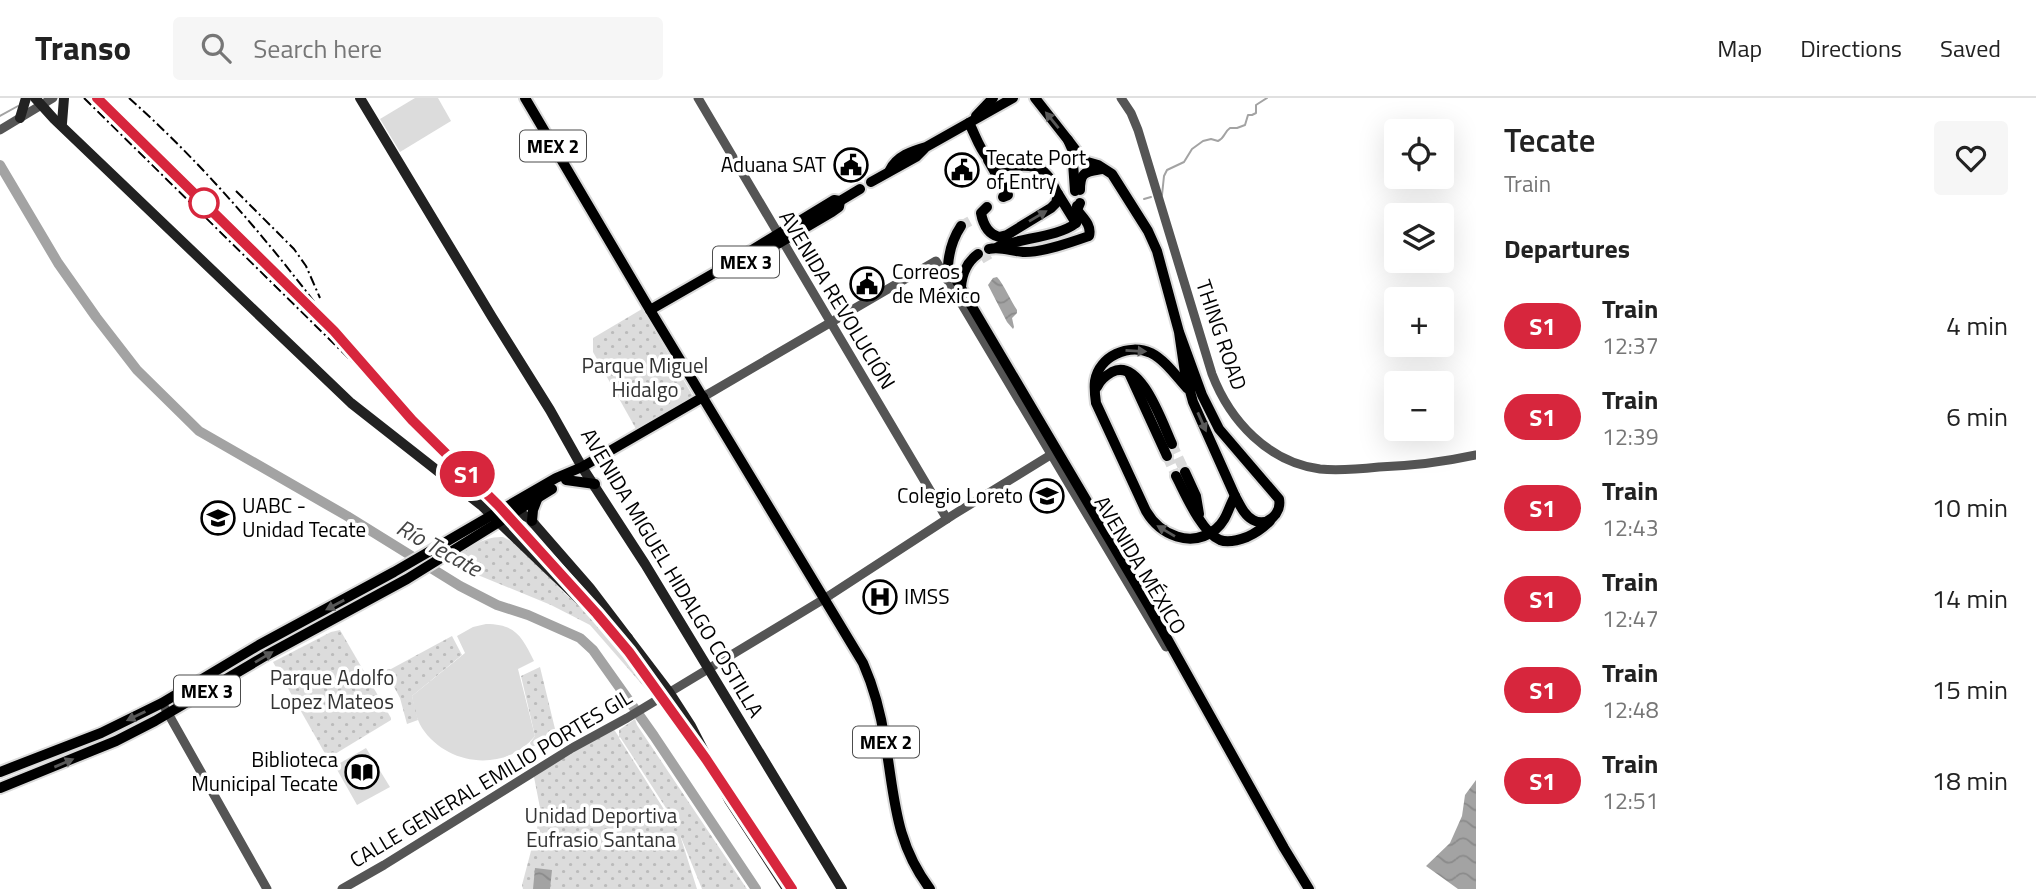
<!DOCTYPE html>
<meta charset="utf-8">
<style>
:root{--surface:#fff;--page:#f6f6f6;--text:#222;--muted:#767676;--line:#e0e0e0}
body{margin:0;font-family:"Titillium Web",sans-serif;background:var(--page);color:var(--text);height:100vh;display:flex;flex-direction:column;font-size:26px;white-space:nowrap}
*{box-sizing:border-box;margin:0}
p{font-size:23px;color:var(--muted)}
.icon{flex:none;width:38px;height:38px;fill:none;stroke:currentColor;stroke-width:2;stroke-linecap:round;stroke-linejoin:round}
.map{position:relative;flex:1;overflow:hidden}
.panel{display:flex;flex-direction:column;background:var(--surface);width:560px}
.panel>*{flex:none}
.badge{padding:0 14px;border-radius:23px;font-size:24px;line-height:46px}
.fabs{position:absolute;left:1384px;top:21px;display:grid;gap:14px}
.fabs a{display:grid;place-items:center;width:70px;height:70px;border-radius:7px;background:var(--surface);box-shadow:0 7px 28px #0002;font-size:35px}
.map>.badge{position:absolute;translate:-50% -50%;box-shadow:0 0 0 4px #fff}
h2{padding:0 28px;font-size:26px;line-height:63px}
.round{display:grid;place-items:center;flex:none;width:74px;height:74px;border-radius:7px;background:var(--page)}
.summary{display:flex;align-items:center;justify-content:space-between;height:119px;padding:0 28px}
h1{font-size:33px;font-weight:600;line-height:52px}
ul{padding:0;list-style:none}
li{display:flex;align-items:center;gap:21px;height:91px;padding:0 28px}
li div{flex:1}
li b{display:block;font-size:26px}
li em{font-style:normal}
li .badge{min-width:77px;font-weight:700;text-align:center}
header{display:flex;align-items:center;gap:42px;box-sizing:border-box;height:98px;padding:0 35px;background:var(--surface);border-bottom:2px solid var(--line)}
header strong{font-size:33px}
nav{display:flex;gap:38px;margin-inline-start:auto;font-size:24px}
.search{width:490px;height:63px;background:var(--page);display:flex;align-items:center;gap:18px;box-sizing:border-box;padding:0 24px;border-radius:7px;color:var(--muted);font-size:26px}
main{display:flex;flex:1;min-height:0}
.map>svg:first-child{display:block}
.grass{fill:#dcdcdc}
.park{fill:url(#park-dots);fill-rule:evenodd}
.water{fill:url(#water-waves)}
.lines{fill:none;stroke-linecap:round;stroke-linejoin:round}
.stream{stroke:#a3a3a3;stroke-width:2}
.river{stroke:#a3a3a3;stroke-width:10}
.trunk-tunnel{stroke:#d9d9d9;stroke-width:10;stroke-dasharray:10 5;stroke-linecap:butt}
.primary-casing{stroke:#dbdbdb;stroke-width:14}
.trunk-casing{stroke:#dbdbdb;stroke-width:14}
.tertiary{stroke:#555;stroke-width:9}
.secondary{stroke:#222;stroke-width:10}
.primary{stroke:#000;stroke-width:10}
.trunk{stroke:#000;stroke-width:10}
.rail{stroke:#000;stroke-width:2;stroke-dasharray:10 3.5 2 3.5;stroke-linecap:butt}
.oneway{fill:#595959}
.line-casing{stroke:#fff;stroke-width:16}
.line{stroke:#d7263d;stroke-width:10}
.stop-dot{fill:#fff;stroke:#d7263d;stroke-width:3.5}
.labels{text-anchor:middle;stroke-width:7;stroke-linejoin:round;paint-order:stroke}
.shield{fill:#fff;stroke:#4c4c4c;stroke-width:2}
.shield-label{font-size:19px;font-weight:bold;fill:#000}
.poi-label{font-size:21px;fill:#000;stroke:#fff;text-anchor:start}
.street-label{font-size:21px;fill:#000;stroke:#fff}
.park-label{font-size:21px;fill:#333;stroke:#fff}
.water-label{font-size:23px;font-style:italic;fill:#444;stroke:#fff}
</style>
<header>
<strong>Transo</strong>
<div class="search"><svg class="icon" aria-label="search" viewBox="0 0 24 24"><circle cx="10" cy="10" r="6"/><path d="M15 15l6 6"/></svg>Search here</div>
<nav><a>Map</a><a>Directions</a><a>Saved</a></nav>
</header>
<main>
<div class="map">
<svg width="1476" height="791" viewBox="0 0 1476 791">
<defs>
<pattern id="park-dots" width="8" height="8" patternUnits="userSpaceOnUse" patternTransform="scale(1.75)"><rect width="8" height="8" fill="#dcdcdc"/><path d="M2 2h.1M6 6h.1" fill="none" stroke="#bbb" stroke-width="1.8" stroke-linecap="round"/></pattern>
<pattern id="water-waves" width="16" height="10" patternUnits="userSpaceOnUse" patternTransform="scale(1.75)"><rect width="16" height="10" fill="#a3a3a3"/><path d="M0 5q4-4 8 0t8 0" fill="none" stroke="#8b8b8b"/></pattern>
</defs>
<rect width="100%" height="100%" fill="#fff"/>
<g class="grass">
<polygon points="415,0 438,0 451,23 400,54 380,21"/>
<polygon points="229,410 236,423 212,436 205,423"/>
<path d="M486 526C516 526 522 539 534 563L518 571 535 638C505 675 447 668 422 630 416 620 414 609 412 598L465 555 457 538 473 529Z"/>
<polygon points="366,650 390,689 357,707 335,668"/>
</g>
<g class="park">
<polygon points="642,211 694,300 636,331 593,254 593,240"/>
<path d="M503 439 517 446 564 495 603 527 653 589 655 596 653 599 590 527 551 507 473 475 450 463C466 452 483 438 503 439Z"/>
<polygon points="340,532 391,620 391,622 330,659 327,659 273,564 331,534"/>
<polygon points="452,538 462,557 412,598 418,622 407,626 400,600 385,572 391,571"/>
<polygon points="540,569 556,635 532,649 530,645 535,638 521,578"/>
<path d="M635 621 637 627 747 791H702L680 737 697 791H523L522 787 541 715 534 679 573 653 613 630 619 639V632ZM620 639 666 710 677 732 619 640Z"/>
</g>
<g class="water">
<path d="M997 179C1003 185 1011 203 1017 212V215L1012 220 1014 229 1013 231 1007 224 988 187 993 180Z"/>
<polygon points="1476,682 1476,791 1458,791 1426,768 1450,745 1462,718 1465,697"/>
<polygon points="535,770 552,772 550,791 533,791"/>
</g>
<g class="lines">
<g class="stream">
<polyline points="0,18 18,8"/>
<path d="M1162 97 1164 78 1167 72 1184 64 1192 51 1203 43 1211 41 1218 43C1225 40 1224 34 1230 30H1237L1245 27 1248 17H1252L1256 15V7L1267 0"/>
<polyline points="1144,101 1151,99"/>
</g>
<polyline class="river" points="0,67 58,165 96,219 137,272 199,333 347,418 460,488 497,507 528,517 580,540 593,552 654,638 756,791"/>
<g class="trunk-tunnel">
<polyline points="961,128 972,122"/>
<polyline points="981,161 991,155"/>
<polyline points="1172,346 1185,374"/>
<polyline points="1167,358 1176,378"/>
</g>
<defs>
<g id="primary">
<polyline points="525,0 650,212"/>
<polyline points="566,382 595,386"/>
<polyline points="532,423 533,412 538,399"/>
<polyline points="0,674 101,635 162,605 259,547 394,474 556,380 582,369 703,299"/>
<polyline points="0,690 116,643 155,623 265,558 407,481 552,391"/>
</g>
<g id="trunk">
<polyline points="1035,0 1068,42 1072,51 1075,93"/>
<polyline points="976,18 993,0"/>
<path d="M969 25C975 36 979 50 987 59 1002 79 1032 57 1047 77 1052 82 1054 90 1058 96L1056 105 1051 110 1007 137 999 139C988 136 983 126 981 115L987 109"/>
<path d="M1068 42 1084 63 1098 67 1112 76 1148 133 1157 153 1179 234 1202 297 1219 331 1279 401C1282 415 1267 430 1253 422 1244 417 1240 407 1235 398L1193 304 1185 275 1179 234"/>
<polyline points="988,62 1008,97 1003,99"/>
<path d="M890 72C897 58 912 53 926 49L1013 0"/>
<polyline points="871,84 916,59 924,51"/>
<path d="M860 91 840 103 834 102 716 174 650 212 863 565C874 590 881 616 885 643 895 699 894 743 930 791"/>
<path d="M1080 92C1080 73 1086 74 1102 71"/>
<polyline points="1058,96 1076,125"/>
<path d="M961 128C953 140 949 153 948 168L1150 510 1284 750 1309 791"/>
<path d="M998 149C1020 140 1059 139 1076 125L1078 118 1077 108"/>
<path d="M989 151C1000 148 1011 153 1023 154 1041 155 1072 144 1089 138 1092 127 1083 120 1077 112L1080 105"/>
<polyline points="735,171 832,114 839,109 840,103"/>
<path d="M961 189C962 176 967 164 978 156"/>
<polyline points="1129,275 1167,358"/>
<path d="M1097 289C1100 282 1105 278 1112 274 1141 259 1163 327 1172 346"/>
<path d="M1187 290C1176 278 1165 262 1151 255 1129 245 1099 258 1095 283 1094 291 1095 298 1096 305L1146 413C1160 437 1191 451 1216 431 1227 422 1228 410 1235 398"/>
<polyline points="1185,374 1196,398 1199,416"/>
<path d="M1176 378C1185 395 1201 434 1220 442 1228 445 1239 442 1247 439 1256 435 1263 430 1270 423"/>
</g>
</defs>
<use href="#primary" class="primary-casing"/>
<use href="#trunk" class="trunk-casing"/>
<g class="tertiary">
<polyline points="698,0 947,421"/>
<path d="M1121 0 1131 15 1138 32 1212 276C1230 323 1268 364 1320 371 1339 373 1360 371 1379 369 1412 368 1444 364 1476 357"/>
<polyline points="0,32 53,0"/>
<polyline points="703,299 936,163 1166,549"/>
<polyline points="165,610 267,791"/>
<polyline points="342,791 384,767 572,650 627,620 824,501 953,417 1057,353"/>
</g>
<g class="secondary">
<polyline points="35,0 54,21 351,305 481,407 583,505 628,540"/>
<polyline points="360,0 492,219 550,312 582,369 645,466 842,791"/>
<polyline points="20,20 26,0"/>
<polyline points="62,25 64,0"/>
<polyline points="476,401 507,409 529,420 590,490 669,594 691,628 729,702 787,791"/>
</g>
<use href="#primary" class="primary"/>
<use href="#trunk" class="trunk"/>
<g class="rail">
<polyline points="84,0 498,407 597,516 629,554 707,661 792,791"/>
<path d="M129 0C212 74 283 160 348 249"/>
<polyline points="236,93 294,151 306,168 320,200"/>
</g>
</g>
<defs><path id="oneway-solid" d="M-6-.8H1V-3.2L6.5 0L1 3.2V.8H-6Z" transform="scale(1.75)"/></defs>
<g class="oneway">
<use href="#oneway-solid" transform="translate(1052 22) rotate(-129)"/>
<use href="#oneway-solid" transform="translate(1038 118) rotate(-31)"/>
<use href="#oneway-solid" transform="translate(1136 253) rotate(3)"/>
<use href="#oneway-solid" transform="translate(1202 324) rotate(66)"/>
<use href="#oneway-solid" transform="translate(1166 433) rotate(-149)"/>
<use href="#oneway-solid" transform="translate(335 507) rotate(152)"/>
<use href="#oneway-solid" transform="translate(264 559) rotate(-31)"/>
<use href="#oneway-solid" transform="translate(136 618) rotate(154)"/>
<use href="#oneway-solid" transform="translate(64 665) rotate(-23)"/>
</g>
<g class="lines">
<defs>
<polyline id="line" points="97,0 334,233 412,322 498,407 597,516 629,554 706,661 792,791"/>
</defs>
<use href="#line" class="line-casing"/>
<use href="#line" class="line"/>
</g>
<defs>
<symbol id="civic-ring" viewBox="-11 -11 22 22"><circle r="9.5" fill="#fff" stroke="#000" stroke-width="1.5"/><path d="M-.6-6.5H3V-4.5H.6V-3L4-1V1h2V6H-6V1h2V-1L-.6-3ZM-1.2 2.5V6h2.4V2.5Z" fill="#000"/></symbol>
<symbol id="school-ring" viewBox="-11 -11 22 22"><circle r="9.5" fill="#fff" stroke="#000" stroke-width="1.5"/><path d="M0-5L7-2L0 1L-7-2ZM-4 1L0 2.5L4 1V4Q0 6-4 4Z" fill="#000"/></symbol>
<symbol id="university-ring" viewBox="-11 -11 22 22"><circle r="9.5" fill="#fff" stroke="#000" stroke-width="1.5"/><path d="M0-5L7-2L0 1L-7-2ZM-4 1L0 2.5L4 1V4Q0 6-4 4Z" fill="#000"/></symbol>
<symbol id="hospital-ring" viewBox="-11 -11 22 22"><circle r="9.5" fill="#fff" stroke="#000" stroke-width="1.5"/><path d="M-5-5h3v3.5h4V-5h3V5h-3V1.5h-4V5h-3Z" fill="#000"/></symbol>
<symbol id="library-ring" viewBox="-11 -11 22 22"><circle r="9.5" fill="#fff" stroke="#000" stroke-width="1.5"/><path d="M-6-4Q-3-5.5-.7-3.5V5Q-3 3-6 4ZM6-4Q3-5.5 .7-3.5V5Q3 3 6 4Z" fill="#000"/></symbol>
</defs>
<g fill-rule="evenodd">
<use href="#civic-ring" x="832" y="48" width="38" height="38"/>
<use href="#civic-ring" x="943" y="53" width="38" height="38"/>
<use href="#civic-ring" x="848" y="167" width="38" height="38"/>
<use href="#school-ring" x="1028" y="379" width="38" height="38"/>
<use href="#university-ring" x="199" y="401" width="38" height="38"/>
<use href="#hospital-ring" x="861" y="480" width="38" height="38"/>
<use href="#library-ring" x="343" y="655" width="38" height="38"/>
</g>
<circle class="stop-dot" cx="204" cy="105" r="14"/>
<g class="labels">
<g class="shield">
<rect x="520" y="32.5" width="66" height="31" rx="5"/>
<rect x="713" y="148.5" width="66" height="31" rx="5"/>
<rect x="174" y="577.5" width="66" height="31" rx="5"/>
<rect x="853" y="628.5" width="66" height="31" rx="5"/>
</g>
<g class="shield-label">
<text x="553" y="55">MEX 2</text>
<text x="746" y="171">MEX 3</text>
<text x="207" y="600">MEX 3</text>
<text x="886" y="651">MEX 2</text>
</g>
<g class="poi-label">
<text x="986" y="67">Tecate Port<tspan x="986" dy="24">of Entry</tspan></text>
<text x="826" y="74" text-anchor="end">Aduana SAT</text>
<text x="892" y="181">Correos<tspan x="892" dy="24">de México</tspan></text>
<text x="1023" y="405" text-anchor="end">Colegio Loreto</text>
<text x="242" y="415">UABC -<tspan x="242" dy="24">Unidad Tecate</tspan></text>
<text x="904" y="506">IMSS</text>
<text x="338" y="669" text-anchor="end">Biblioteca<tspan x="338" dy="24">Municipal Tecate</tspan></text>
</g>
<g class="street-label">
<text transform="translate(837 202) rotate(59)" y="7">AVENIDA REVOLUCIÓN</text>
<text transform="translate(1221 237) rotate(71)" y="7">THING ROAD</text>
<text transform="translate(1140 467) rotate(59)" y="7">AVENIDA MÉXICO</text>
<text transform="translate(672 475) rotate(59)" y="7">AVENIDA MIGUEL HIDALGO COSTILLA</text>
<text transform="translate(491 681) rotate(-31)" y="7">CALLE GENERAL EMILIO PORTES GIL</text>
</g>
<g class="park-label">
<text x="645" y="275">Parque Miguel<tspan x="645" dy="24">Hidalgo</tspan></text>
<text x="332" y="587">Parque Adolfo<tspan x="332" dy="24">Lopez Mateos</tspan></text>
<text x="601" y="725">Unidad Deportiva<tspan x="601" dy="24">Eufrasio Santana</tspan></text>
</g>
<g class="water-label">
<text transform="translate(439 450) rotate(29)" y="8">Río Tecate</text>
</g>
</g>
</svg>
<div class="fabs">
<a><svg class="icon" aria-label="locate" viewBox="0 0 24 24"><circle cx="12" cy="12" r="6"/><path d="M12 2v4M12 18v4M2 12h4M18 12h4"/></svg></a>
<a><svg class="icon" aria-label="layers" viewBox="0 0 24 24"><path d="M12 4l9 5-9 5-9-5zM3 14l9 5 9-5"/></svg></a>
<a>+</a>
<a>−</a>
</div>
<b class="badge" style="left:467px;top:376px;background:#d7263d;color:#fff">S1</b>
</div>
<section class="panel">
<div class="summary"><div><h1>Tecate</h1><p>Train</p></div><a class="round"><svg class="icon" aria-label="heart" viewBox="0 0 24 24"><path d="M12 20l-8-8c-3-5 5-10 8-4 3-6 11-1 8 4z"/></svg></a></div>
<h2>Departures</h2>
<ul>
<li><span class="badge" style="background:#d7263d;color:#fff">S1</span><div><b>Train</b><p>12:37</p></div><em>4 min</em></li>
<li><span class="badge" style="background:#d7263d;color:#fff">S1</span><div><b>Train</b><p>12:39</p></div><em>6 min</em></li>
<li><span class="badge" style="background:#d7263d;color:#fff">S1</span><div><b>Train</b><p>12:43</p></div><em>10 min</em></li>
<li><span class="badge" style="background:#d7263d;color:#fff">S1</span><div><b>Train</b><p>12:47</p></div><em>14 min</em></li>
<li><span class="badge" style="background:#d7263d;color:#fff">S1</span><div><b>Train</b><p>12:48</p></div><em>15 min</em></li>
<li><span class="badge" style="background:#d7263d;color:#fff">S1</span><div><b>Train</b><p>12:51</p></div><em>18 min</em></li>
</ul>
</section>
</main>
